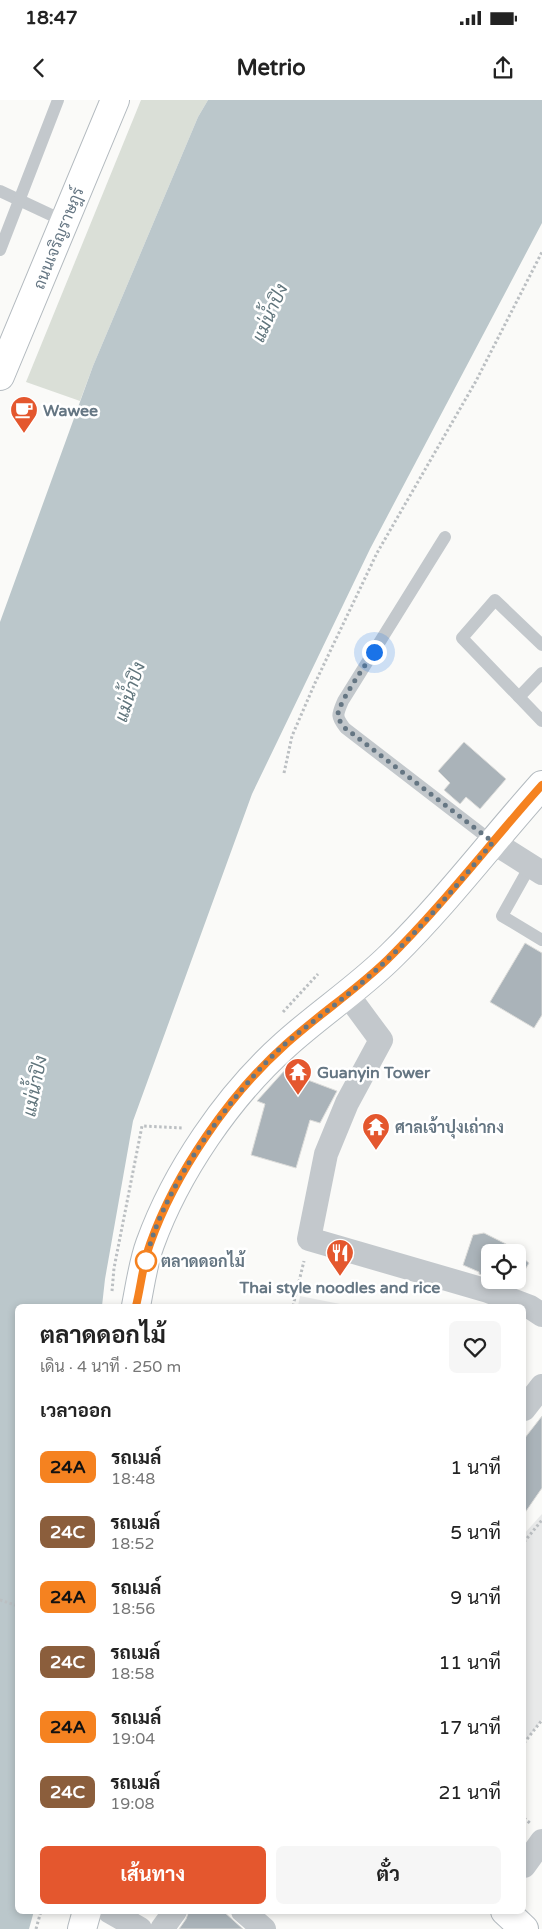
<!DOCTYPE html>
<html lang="th">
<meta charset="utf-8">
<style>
:root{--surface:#fff;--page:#f6f6f6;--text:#222;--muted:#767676;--accent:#e4572e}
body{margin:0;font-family:"Varela Round",Sarabun,sans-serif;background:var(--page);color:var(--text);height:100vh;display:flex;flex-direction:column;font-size:19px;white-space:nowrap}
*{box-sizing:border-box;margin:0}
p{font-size:16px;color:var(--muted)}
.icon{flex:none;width:28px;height:28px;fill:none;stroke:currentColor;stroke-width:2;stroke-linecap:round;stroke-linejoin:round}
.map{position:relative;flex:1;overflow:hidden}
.details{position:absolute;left:15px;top:1204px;width:511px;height:610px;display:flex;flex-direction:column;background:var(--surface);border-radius:8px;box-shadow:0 2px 8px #0003}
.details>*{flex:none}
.badge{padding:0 10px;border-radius:8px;font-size:18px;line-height:32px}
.fabs{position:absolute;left:481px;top:1144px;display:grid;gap:10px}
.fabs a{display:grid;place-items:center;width:45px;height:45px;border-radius:8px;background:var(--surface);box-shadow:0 2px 8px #0003;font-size:25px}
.you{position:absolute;width:25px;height:25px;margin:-12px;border:4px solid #fff;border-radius:50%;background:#1a73e8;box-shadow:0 0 0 8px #1a73e833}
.map>.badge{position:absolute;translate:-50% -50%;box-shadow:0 0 0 2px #fff}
h2{padding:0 25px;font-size:19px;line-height:45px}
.round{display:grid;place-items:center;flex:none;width:52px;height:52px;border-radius:8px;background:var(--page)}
.overview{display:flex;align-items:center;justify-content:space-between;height:85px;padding:0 25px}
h1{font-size:24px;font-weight:700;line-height:38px}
.cta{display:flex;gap:10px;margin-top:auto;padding:10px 25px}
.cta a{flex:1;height:58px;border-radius:8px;background:var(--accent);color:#fff;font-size:20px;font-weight:700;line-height:58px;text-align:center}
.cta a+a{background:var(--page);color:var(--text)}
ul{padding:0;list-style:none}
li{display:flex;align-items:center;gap:15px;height:65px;padding:0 25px}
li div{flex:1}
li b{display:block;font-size:19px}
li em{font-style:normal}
li .badge{min-width:55px;font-weight:700;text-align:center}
.status{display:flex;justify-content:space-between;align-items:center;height:35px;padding:0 25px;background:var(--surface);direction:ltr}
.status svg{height:14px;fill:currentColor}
header{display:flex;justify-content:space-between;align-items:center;height:65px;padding:0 25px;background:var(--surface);font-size:22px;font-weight:700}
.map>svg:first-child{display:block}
.built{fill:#e8e9e9}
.green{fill:#dadfd7}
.water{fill:#bbc7cb}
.building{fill:#aab3b9;stroke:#dcdcda}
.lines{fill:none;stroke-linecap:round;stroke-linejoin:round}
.secondary-casing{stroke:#b3babf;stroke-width:30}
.path{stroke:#bbbfc2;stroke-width:3;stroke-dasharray:2.5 2.5;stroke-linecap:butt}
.lane{stroke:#c3c8cc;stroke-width:12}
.street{stroke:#c3c8cc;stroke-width:24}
.secondary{stroke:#fff;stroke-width:28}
.line-casing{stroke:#fff;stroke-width:11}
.line{stroke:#f58220;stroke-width:8}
.walk{stroke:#657683;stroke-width:5;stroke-dasharray:0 9}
.stop-dot{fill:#fff;stroke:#f58220;stroke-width:2.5}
.labels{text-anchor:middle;stroke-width:5;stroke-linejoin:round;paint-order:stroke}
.street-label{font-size:16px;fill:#657683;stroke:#fff}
.poi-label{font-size:16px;font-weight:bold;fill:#657683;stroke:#fff;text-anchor:start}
.stop-label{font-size:16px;font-weight:bold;fill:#657683;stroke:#fff;text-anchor:start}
.water-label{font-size:18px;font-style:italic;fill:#60757c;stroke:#fff}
</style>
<div class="status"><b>18:47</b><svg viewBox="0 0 49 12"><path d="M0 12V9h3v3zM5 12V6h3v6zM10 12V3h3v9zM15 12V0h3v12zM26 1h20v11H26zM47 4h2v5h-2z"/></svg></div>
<header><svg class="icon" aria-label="back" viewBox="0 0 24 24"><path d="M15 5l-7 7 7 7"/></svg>Metrio<svg class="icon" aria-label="share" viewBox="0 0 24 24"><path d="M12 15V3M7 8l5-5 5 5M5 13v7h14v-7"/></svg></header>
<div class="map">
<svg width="542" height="1829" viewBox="0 0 542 1829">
<rect width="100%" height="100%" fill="#fafaf8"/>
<g class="built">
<polygon points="300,1196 350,1206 298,1206"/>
<polygon points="542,1414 542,1620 524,1643 524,1434"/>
</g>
<polygon class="green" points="141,0 208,0 198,17 93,266 80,301 26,282"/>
<polygon class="water" points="208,0 542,0 542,123 370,449 252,694 133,1021 105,1179 102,1206 18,1206 18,1811 34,1811 29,1829 0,1829 0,522 93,266 198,17"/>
<g class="building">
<polygon points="464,642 506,679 480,709 466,697 460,704 444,690 450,683 438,671"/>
<polygon points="525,843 542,853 542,915 534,928 490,902"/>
<polygon points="284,971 337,991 320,1023 310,1020 296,1068 251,1055 265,1004 257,1001"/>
<polygon points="484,1133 506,1144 516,1152 490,1152 490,1177 479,1174 479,1172 463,1165 473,1135"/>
<polygon points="518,1154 529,1163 515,1187 498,1180 518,1180"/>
<polygon points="542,1316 542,1388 524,1414 524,1339"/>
<polygon points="189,1811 223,1811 243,1829 179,1829 186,1819"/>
</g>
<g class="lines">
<defs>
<g id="secondary">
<polyline points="0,276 115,0"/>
<path d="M136 1206C140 1186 143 1163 150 1144 176 1072 228 996 285 945 319 914 359 888 392 855 446 802 492 741 542 685"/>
<polyline points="505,1811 524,1829"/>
<polyline points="82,1829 87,1811"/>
</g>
</defs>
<use href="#secondary" class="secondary-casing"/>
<g class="path">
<polyline points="284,673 292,636 315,583 377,453 476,281 542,152"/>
<polyline points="283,912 318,874"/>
<polyline points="112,1191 114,1168 142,1026 183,1028"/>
<polyline points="293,1206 304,1161"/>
<polyline points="524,1442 542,1420"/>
<polyline points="0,1500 18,1506"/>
<polyline points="524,1643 542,1620"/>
<polyline points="524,1718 531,1724"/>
<polyline points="36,1829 41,1811"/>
</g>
<g class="lane">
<polyline points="0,91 64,121"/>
<polyline points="0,150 58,0"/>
<path d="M445 437 343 601C337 615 336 616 345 628L493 742"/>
<polyline points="542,545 495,500 462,538 542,621"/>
<polyline points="519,597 542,573"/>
<polyline points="530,766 502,816 542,840"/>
</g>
<g class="street">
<polyline points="493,742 542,773"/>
<polyline points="347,894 381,940 347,1003 326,1054 309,1139 488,1191 530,1207 542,1215"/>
<polyline points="524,1309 542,1286"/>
<polyline points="524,1766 542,1741"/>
<polyline points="109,1811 140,1829"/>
<polyline points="243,1811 264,1829"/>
<polyline points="162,1829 175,1811"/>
</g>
<use href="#secondary" class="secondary"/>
</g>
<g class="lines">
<defs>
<path id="line" d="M136 1206C141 1186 143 1163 150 1144 175 1073 229 995 285 945 318 915 355 891 387 860 442 806 490 743 542 685"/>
</defs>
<use href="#line" class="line-casing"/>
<use href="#line" class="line"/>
<path class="walk" d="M146 1161C159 1092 233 991 285 944 315 919 347 897 376 870 419 832 456 786 493 742L345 628C342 624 338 620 338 614 339 602 366 564 374 552"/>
</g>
<defs>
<symbol id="cafe-pin" viewBox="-11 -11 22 30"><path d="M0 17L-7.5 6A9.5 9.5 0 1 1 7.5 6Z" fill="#e4572e" stroke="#fff"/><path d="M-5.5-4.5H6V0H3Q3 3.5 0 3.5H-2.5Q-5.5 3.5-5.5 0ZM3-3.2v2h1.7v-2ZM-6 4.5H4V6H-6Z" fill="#fff"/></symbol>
<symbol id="temple-pin" viewBox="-11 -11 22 30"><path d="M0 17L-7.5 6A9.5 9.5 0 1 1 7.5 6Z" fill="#e4572e" stroke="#fff"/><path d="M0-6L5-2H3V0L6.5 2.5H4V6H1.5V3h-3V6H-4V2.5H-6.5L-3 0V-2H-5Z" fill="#fff"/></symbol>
<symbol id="restaurant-pin" viewBox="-11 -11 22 30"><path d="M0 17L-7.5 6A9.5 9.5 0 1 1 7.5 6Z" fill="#e4572e" stroke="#fff"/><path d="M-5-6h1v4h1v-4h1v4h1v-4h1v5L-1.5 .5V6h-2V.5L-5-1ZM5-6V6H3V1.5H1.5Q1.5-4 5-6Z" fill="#fff"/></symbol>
</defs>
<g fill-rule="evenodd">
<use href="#cafe-pin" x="8" y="294" width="32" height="43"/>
<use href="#temple-pin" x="282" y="956" width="32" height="43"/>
<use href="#temple-pin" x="360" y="1011" width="32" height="43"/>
<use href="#restaurant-pin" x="324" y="1137" width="32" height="43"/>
</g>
<circle class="stop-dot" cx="146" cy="1161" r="10"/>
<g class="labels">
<g class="street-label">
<text transform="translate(58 138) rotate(-68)" y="6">ถนนเจริญราษฎร์</text>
</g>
<g class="poi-label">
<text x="43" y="316">Wawee</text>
<text x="317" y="978">Guanyin Tower</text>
<text x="395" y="1033">ศาลเจ้าปุงเถ่ากง</text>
<text x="340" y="1193" text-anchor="middle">Thai style noodles and rice</text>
</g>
<g class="stop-label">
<text x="161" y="1167">ตลาดดอกไม้</text>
</g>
<g class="water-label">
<text transform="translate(270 213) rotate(-66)" y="6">แม่น้ำปิง</text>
<text transform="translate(130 592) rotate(-72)" y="6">แม่น้ำปิง</text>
<text transform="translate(35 986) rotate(-79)" y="6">แม่น้ำปิง</text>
</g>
</g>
</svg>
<div class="fabs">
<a><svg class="icon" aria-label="locate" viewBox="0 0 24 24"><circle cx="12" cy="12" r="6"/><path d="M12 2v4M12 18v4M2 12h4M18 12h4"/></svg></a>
</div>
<div class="you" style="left:374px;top:552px"></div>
<section class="details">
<div class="overview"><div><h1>ตลาดดอกไม้</h1><p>เดิน · 4 นาที · 250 m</p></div><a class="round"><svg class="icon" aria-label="heart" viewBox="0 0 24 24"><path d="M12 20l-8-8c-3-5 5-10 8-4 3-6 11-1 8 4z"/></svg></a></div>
<h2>เวลาออก</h2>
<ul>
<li><span class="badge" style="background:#f58220;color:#111">24A</span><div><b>รถเมล์</b><p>18:48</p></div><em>1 นาที</em></li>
<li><span class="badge" style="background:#8b5e3c;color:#fff">24C</span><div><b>รถเมล์</b><p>18:52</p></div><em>5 นาที</em></li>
<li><span class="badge" style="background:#f58220;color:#111">24A</span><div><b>รถเมล์</b><p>18:56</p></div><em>9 นาที</em></li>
<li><span class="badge" style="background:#8b5e3c;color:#fff">24C</span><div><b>รถเมล์</b><p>18:58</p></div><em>11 นาที</em></li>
<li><span class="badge" style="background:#f58220;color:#111">24A</span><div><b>รถเมล์</b><p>19:04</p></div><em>17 นาที</em></li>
<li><span class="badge" style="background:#8b5e3c;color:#fff">24C</span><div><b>รถเมล์</b><p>19:08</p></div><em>21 นาที</em></li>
</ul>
<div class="cta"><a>เส้นทาง</a><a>ตั๋ว</a></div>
</section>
</div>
